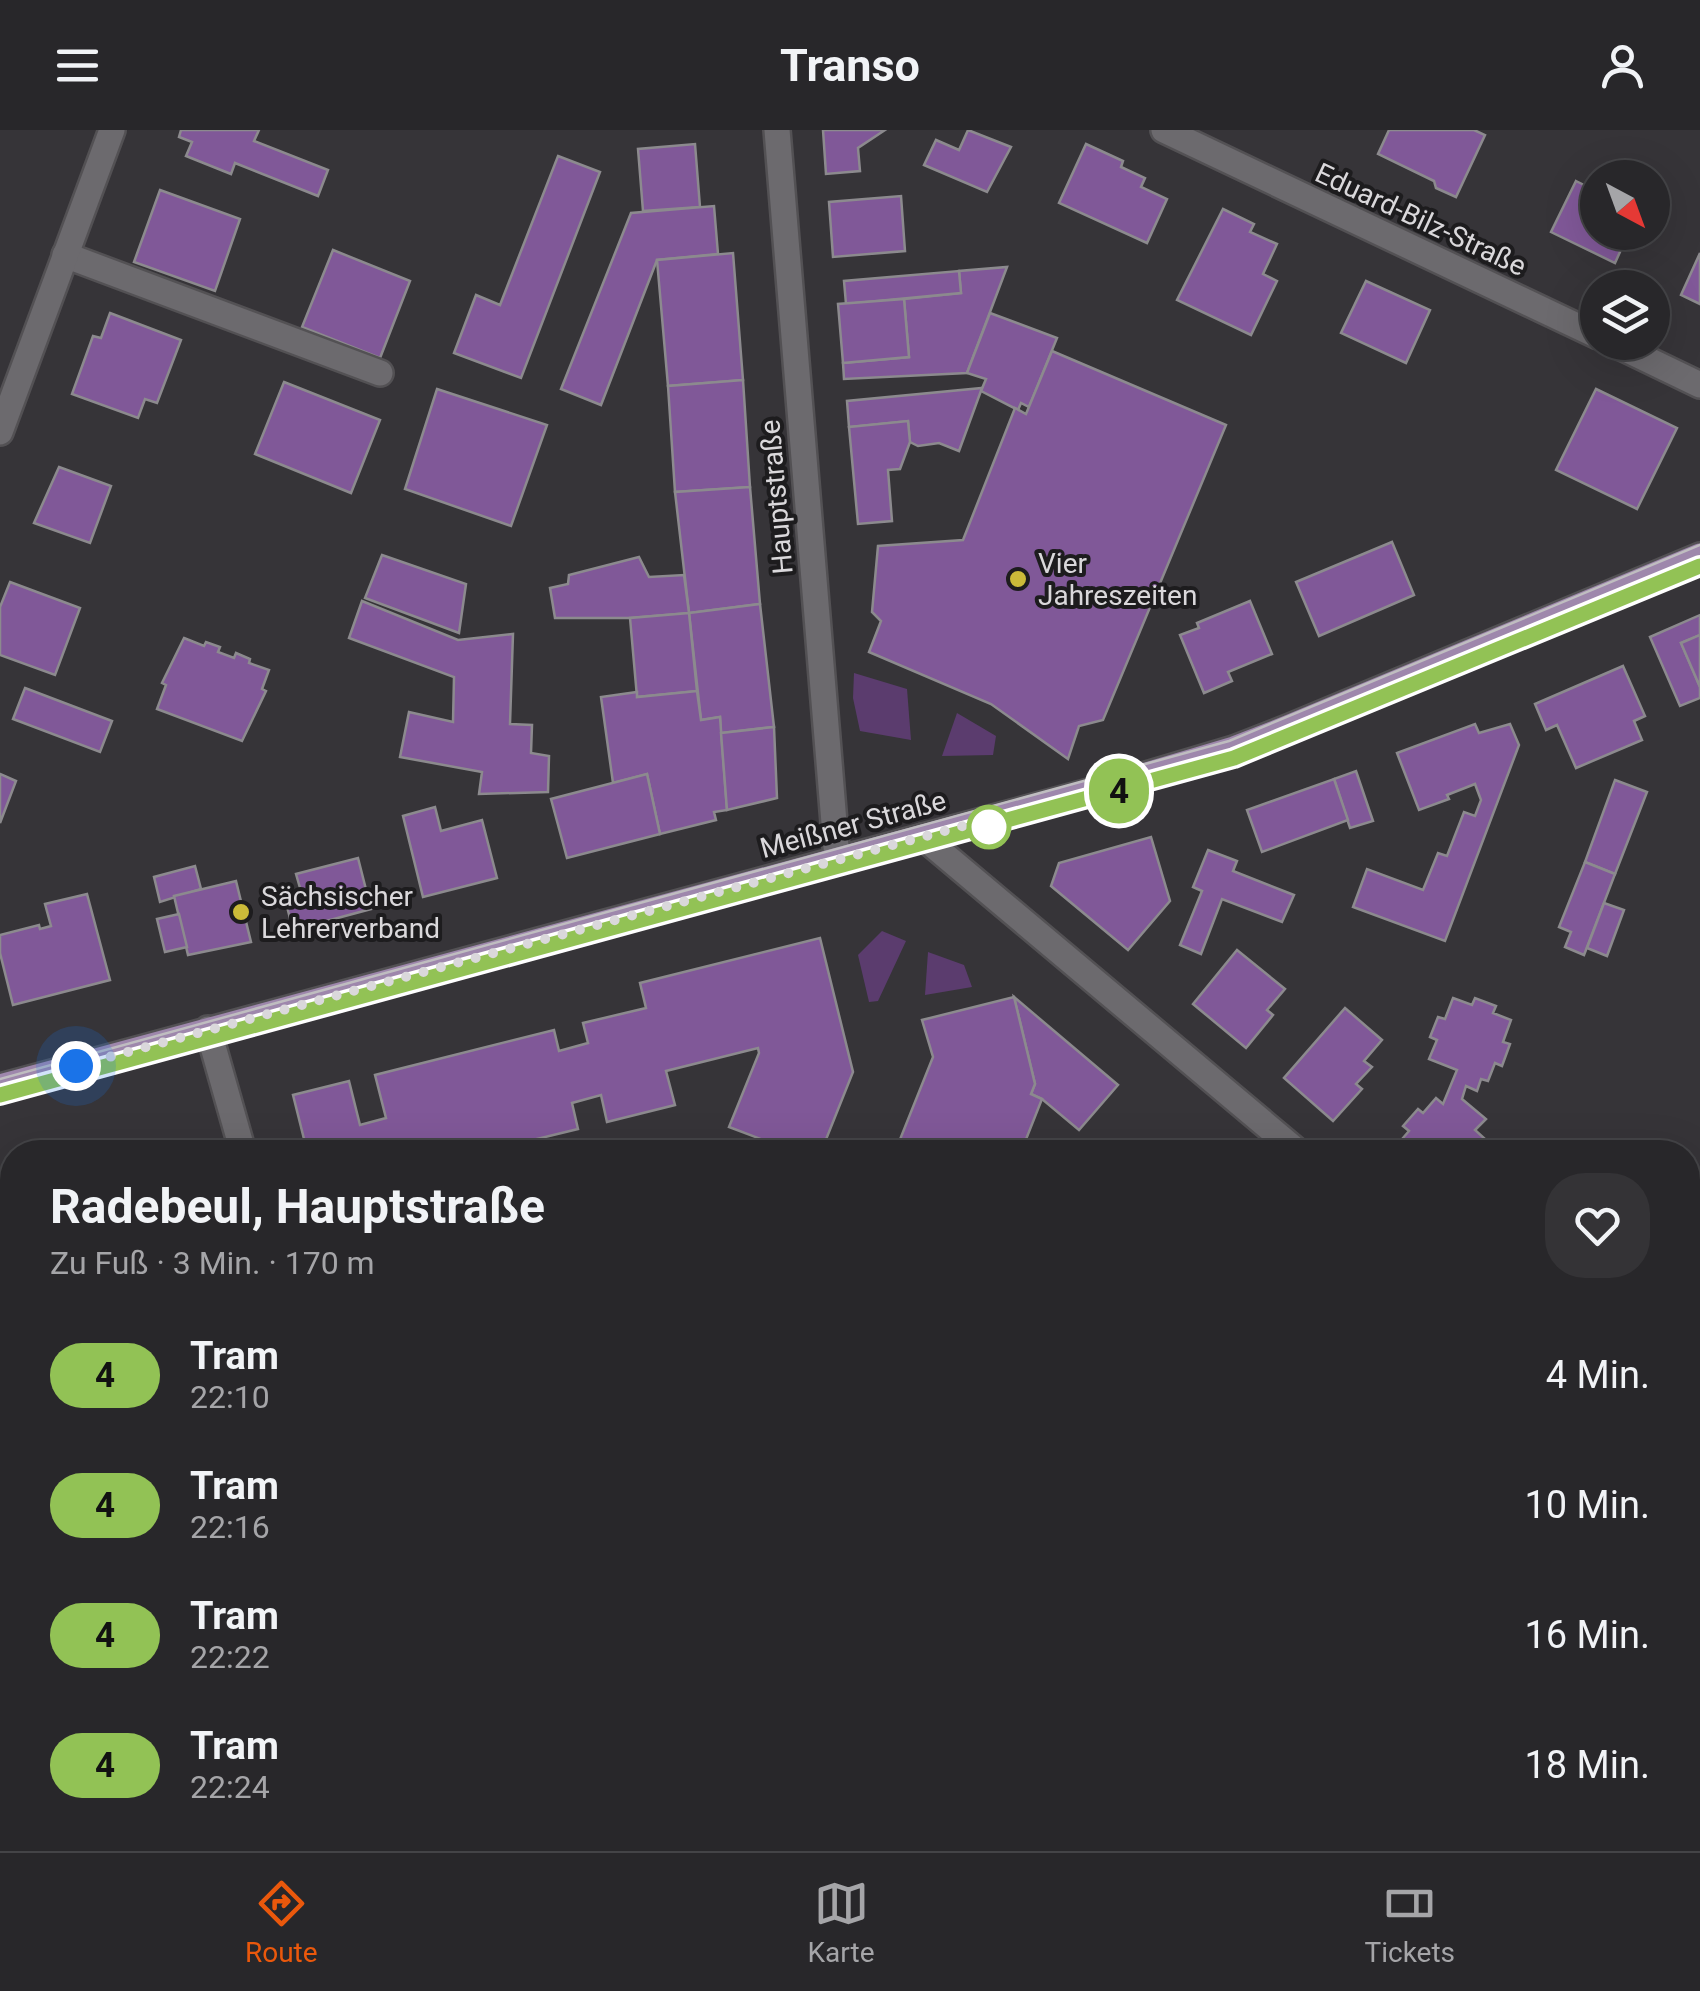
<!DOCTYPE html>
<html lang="de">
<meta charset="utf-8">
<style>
:root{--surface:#28272a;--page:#343336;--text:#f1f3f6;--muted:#a5a5a8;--line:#444447;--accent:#ea580c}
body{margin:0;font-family:Roboto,sans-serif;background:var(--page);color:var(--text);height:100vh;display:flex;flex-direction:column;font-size:38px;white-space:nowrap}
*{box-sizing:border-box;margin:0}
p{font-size:32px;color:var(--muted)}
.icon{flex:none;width:55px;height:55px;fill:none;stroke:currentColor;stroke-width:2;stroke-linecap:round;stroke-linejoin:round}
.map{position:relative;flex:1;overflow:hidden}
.panel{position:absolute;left:0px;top:1010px;width:1700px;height:712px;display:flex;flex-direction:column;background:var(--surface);border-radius:40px 40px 0 0;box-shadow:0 10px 40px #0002,0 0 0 2px var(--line)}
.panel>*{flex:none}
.badge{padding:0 20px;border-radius:32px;font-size:35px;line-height:65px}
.needle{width:65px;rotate:139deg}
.tools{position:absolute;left:1580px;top:30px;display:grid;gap:20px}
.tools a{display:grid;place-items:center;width:90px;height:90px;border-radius:50%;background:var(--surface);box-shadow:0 10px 40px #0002,0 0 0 2px var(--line);font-size:50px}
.you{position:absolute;width:50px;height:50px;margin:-25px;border:8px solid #fff;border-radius:50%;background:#1a73e8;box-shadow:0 0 0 15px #1a73e833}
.map>.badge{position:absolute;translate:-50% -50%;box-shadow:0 0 0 5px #fff}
.round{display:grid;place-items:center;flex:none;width:105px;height:105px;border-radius:40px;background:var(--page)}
.head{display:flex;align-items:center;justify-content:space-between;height:170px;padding:0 50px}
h1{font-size:48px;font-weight:700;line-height:75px}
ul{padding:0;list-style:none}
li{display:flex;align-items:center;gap:30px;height:130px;padding:0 50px}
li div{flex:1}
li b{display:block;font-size:38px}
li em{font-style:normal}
li .badge{min-width:110px;font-weight:700;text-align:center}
header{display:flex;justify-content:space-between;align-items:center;height:130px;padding:0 50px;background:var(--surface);font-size:45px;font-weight:700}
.dock{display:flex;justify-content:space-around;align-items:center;height:140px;border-top:2px solid var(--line);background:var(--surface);font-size:28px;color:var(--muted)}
.dock a{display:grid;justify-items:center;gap:5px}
.dock .selected{color:var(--accent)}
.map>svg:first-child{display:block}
.green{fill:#5b3c6e}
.building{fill:#805898;stroke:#8c8a8e;stroke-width:2.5}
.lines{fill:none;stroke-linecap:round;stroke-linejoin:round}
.minor-casing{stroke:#535154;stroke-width:30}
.major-casing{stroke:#535154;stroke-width:30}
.minor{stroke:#6c6a6e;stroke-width:25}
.major{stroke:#9e87ac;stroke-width:25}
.tram{stroke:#bfbdc0;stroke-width:2.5}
.line-casing{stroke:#fff;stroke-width:22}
.line{stroke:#92c255;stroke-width:15}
.walk{stroke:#dad8db;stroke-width:10;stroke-dasharray:0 18}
.poi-dot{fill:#cbba39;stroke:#1d1c1e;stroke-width:4}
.stop-dot{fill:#fff;stroke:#92c255;stroke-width:5}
.labels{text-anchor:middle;stroke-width:8;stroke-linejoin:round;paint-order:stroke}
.street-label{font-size:28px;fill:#dad8db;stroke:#1d1c1e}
.poi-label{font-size:28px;fill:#dad8db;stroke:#1d1c1e;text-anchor:start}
</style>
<header><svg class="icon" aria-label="menu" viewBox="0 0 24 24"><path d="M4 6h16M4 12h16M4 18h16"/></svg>Transo<svg class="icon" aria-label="person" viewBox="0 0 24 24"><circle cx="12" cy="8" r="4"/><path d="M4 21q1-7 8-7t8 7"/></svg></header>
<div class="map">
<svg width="1700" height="1721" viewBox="0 0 1700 1721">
<rect width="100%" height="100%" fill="#363438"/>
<g class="green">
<polygon points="854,543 907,559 911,610 860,601 853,568"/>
<polygon points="957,583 996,606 993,625 942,626"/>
<polygon points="882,801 906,811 878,871 869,872 858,825"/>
<polygon points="928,822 964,835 972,857 925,865"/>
</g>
<g class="building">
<polygon points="181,0 259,0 254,11 328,40 318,66 235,33 231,44 186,26 192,12 179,7"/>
<polygon points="823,0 885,0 858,18 860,41 826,44"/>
<polygon points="968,0 1011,17 987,62 924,35 936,10 959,20"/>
<polygon points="1389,0 1474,0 1485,5 1456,67 1436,58 1434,51 1378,24"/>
<polygon points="695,14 700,77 643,81 638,19"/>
<polygon points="1086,14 1123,31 1121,37 1145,48 1141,57 1167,69 1147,113 1059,73"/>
<polygon points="558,26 600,42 521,248 454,223 476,165 500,175"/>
<polygon points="1576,51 1598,62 1598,102 1629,102 1615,133 1551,102"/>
<polygon points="160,60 240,89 215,161 134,132"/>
<polygon points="901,66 905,121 833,127 829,72"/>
<polygon points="714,76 718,124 657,130 601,275 561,259 631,83"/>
<polygon points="1223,79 1254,94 1250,102 1277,114 1263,144 1277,151 1251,205 1177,170"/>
<polygon points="333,120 410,151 380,228 302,197"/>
<polygon points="733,123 743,250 668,256 657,130"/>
<polygon points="1700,123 1700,174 1681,165"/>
<polygon points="1007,137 967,243 844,249 843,233 909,227 904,169 961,163 959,141"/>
<polygon points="959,141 961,163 846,174 844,151"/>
<polygon points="1366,151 1430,180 1406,233 1341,203"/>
<polygon points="904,169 909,227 843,233 838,174"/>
<polygon points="110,183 181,210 157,273 145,269 138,288 72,264 93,206 101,208"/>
<polygon points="990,183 1057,208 1029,277 1021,273 1018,280 981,261 986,249 967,243"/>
<polygon points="1052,221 1226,295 1103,590 1079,596 1068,629 991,574 869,522 881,491 872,482 878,416 963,410 1015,278 1026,284"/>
<polygon points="743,250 750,357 675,362 668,256"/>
<polygon points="284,252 380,290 351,363 255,324"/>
<polygon points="982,258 959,321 939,313 918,316 910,312 908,291 849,297 847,271"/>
<polygon points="437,259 547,295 511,396 405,359"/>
<polygon points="1596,259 1677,298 1637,379 1556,340"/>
<polygon points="908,291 910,312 900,339 888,340 892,391 858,394 849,297"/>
<polygon points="59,337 111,356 90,413 34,393"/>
<polygon points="750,357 760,474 689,483 675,362"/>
<polygon points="1392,412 1414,465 1319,506 1296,452"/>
<polygon points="382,425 466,454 459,503 365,468"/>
<polygon points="639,427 649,447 684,445 689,483 630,488 555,488 550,458 568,454 569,445"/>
<polygon points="10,452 80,478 55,545 0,525 0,477"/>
<polygon points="362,471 458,510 513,504 510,594 532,595 531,623 549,626 548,662 479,664 482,642 400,627 409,582 453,592 454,547 349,508"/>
<polygon points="1250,471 1272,524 1228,542 1232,551 1204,563 1180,505 1199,498 1197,493"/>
<polygon points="760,474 774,597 721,603 720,587 701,590 689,483"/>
<polygon points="689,483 697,561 637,567 630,488"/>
<polygon points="1700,485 1700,505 1681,513 1700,557 1700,568 1680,576 1650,507"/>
<polygon points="1700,505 1700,557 1681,513"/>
<polygon points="184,508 204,516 206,512 220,517 218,522 234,528 236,523 250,529 249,533 269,540 262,559 266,561 242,611 157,579 166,555 162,553"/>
<polygon points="1623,536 1645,586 1634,591 1642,610 1576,638 1557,595 1546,600 1535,574"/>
<polygon points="25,558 112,591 100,622 13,589"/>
<polygon points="697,561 701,590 720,587 727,680 714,682 716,690 660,704 647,644 613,653 601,567 637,562 637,567"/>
<polygon points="1475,594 1479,603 1510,594 1519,615 1445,811 1353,777 1367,739 1423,760 1438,723 1447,726 1464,682 1475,686 1481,670 1475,654 1447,665 1449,669 1419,680 1397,623"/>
<polygon points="774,597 777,668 727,680 721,603"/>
<polygon points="1356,641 1373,691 1350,698 1334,649"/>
<polygon points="0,644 16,651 0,693"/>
<polygon points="647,644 660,704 567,728 551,669"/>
<polygon points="1334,649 1348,690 1262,722 1247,680"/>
<polygon points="1615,650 1647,662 1615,744 1585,732"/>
<polygon points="435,677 441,701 482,690 497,748 423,767 403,686"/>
<polygon points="1151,707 1170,771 1128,820 1051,756 1059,733"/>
<polygon points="1208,720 1237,731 1233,741 1294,765 1282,792 1222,769 1201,824 1180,815 1202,761 1193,757"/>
<polygon points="358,728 371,779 293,800 285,769 302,765 296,744"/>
<polygon points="1585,732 1615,744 1584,825 1565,817 1571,802 1559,797"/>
<polygon points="195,736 201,759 160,772 154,747"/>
<polygon points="236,751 251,812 188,825 174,766"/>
<polygon points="87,764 110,850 13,875 0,823 0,805 39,795 40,799 51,796 45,774"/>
<polygon points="1604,773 1624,780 1607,826 1587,818"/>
<polygon points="179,784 187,817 165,822 157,789"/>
<polygon points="820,808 853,942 821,1022 795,1022 729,997 759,923 758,918 666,941 675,975 607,992 601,965 572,973 578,999 483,1022 298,1022 295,1012 304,1009 293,965 349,951 360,995 386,988 375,945 554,900 559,921 588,913 583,893 646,878 640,853"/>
<polygon points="1237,820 1285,859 1267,880 1273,885 1246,918 1193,874"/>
<polygon points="1014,867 1118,955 1079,1000 1042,969 1031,964 1035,954"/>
<polygon points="1014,867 1035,954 1031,964 1042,969 1021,1022 895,1022 933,927 922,890"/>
<polygon points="1453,868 1472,875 1475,868 1496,876 1493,883 1511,890 1503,912 1510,914 1502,936 1495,933 1488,951 1481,949 1477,961 1466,956 1462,969 1486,989 1475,1000 1484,1008 1472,1022 1403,1022 1396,1016 1409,1001 1403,996 1418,979 1423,983 1436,968 1443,974 1457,940 1429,929 1437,910 1430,907 1438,887 1445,889"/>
<polygon points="1345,878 1382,910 1364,931 1372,937 1356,954 1362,959 1333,991 1284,948"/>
<polygon points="12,1434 12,1505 0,1515 0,1443"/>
<polygon points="1700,1455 1700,1527 1688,1506 1688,1462"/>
<polygon points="118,1710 197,1710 207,1721 128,1721"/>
<polygon points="952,1710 1006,1710 1033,1720 948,1721"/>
<polygon points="1565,1710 1628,1710 1630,1714 1639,1710 1646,1721 1559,1721 1568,1716"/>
</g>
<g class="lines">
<defs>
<g id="minor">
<polyline points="777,0 837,729"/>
<polyline points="1164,0 1598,206"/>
<polyline points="65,125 380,243"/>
<polyline points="1611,212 1700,255"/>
<polyline points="0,302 112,0"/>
<polyline points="923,707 1298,1022"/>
<polyline points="208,899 243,1022"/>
<polyline points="0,1593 12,1584"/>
<polyline points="1688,1681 1700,1697"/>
<polyline points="748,1710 760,1721"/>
<polyline points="1091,1721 1095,1710"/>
</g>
<polyline id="major" points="0,957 1089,662 1234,619 1290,597 1700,426"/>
</defs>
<use href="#minor" class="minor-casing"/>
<use href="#major" class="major-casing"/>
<use href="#minor" class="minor"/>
<use href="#major" class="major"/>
<g class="tram">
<polyline points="0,949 1229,611 1700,415"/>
<polyline points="0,965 1234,629 1700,436"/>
</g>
</g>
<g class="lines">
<defs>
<polyline id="line" points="0,965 1234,628 1700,436"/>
</defs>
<use href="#line" class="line-casing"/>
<use href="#line" class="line"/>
<polyline class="walk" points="76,936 989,689 989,697"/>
</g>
<g class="poi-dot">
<circle cx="1018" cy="449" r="10"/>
<circle cx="241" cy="782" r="10"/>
</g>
<circle class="stop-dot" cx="989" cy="697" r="20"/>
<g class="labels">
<g class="street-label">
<text transform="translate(1421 89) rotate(25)" y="10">Eduard-Bilz-Straße</text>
<text transform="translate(776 367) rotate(-95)" y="10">Hauptstraße</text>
<text transform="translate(853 694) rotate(-15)" y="10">Meißner Straße</text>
</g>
<g class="poi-label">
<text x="1038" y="443">Vier<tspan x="1038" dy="32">Jahreszeiten</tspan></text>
<text x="261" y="776">Sächsischer<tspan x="261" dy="32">Lehrerverband</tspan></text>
</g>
</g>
</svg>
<div class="tools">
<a><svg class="needle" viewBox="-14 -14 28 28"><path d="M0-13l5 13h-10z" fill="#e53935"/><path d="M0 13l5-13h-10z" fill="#a5a5a8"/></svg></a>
<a><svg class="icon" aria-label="layers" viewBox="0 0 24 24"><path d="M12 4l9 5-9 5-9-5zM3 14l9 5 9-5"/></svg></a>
</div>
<div class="you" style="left:76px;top:936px"></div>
<b class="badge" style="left:1119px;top:661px;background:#92c255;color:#111">4</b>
<section class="panel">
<div class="head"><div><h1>Radebeul, Hauptstraße</h1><p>Zu Fuß · 3 Min. · 170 m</p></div><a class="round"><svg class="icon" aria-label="heart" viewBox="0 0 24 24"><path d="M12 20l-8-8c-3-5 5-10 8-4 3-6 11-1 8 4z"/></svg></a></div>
<ul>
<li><span class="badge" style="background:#92c255;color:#111">4</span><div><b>Tram</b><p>22:10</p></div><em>4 Min.</em></li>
<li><span class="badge" style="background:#92c255;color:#111">4</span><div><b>Tram</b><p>22:16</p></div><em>10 Min.</em></li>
<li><span class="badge" style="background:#92c255;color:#111">4</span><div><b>Tram</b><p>22:22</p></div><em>16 Min.</em></li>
<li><span class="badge" style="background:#92c255;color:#111">4</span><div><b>Tram</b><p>22:24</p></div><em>18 Min.</em></li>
</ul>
</section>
</div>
<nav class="dock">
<a class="selected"><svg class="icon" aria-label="directions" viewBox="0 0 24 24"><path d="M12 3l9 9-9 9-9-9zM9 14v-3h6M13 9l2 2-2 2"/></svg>Route</a>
<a><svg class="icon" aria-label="map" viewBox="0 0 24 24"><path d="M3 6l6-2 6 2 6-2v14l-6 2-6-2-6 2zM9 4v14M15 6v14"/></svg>Karte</a>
<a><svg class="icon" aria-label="tickets" viewBox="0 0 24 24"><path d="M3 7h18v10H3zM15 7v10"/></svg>Tickets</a>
</nav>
